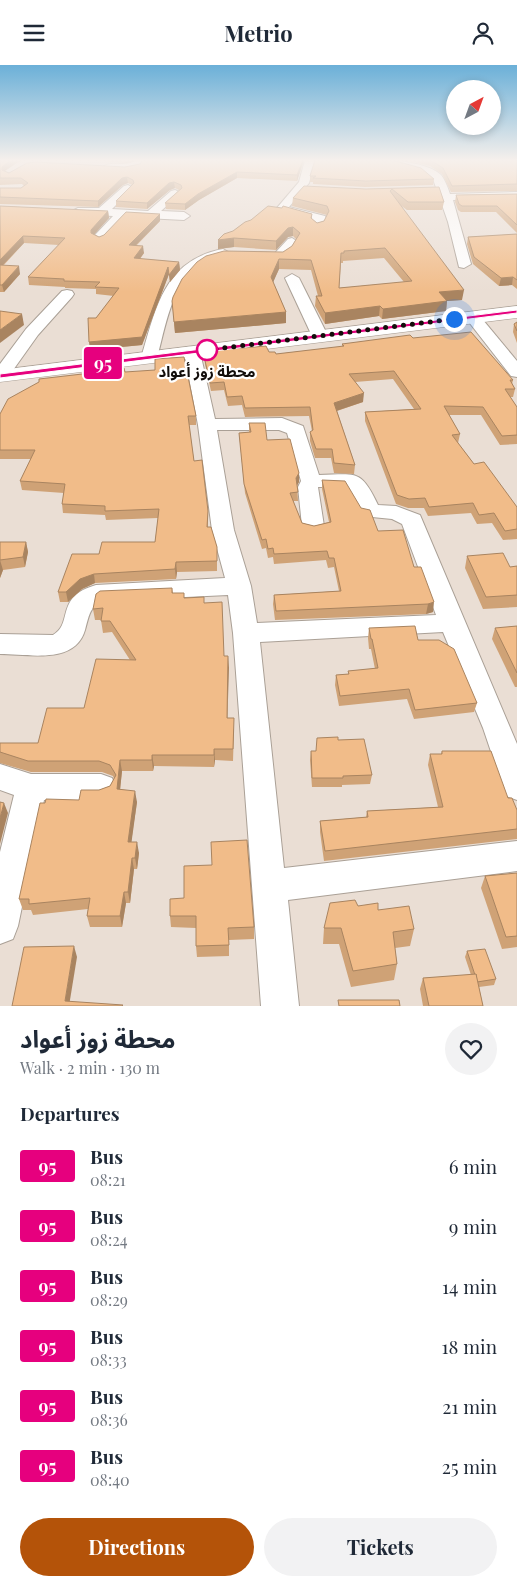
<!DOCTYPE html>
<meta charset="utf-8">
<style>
:root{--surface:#fff;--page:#f2f2f3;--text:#1f2937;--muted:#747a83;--accent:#b45309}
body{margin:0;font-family:"Playfair Display","Noto Sans Arabic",serif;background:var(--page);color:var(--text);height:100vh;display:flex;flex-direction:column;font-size:19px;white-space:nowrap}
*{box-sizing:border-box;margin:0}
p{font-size:16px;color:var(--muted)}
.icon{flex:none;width:28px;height:28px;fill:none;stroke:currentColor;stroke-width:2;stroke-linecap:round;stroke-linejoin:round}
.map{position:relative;height:941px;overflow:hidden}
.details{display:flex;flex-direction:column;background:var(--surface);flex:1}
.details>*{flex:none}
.badge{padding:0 10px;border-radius:4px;font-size:18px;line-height:32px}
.needle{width:32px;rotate:41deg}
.tools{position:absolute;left:446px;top:15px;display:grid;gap:10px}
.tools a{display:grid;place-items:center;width:55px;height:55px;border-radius:50%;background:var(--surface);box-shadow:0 2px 8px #0003;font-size:25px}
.you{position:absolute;width:25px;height:25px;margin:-12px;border:4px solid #fff;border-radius:50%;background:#1a73e8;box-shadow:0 0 0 8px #1a73e833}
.map>.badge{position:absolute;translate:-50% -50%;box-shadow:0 0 0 2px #fff}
h2{padding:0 20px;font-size:19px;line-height:45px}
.round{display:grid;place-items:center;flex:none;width:52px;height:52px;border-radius:26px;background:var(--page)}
.head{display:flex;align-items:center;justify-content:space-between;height:85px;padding:0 20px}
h1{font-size:24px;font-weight:700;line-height:38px}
.cta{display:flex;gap:10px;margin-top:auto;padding:10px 20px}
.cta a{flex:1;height:58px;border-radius:30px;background:var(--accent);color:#fff;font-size:20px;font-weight:700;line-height:58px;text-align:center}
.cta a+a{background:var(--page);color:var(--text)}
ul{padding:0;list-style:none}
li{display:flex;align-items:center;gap:15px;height:60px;padding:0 20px}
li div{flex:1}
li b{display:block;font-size:19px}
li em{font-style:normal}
li .badge{min-width:55px;font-weight:700;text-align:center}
header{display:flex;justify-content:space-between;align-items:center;height:65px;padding:0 20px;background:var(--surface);font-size:22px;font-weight:700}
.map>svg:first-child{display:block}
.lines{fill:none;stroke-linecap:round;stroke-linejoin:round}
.minor-casing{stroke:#aaa096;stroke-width:2}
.major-casing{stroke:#aaa096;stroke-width:1}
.minor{fill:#fff;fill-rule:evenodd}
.major{fill:#fff;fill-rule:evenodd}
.wall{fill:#cfa276;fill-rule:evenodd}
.shaded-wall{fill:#a98460}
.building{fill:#f1bc89;stroke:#a98460;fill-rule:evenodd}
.line{fill:#e6007e;stroke:#fff}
.walk{stroke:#120e0b;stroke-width:5;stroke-dasharray:0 9}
.stop-dot{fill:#fff;stroke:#e6007e;stroke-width:2.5}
.labels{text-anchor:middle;stroke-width:4.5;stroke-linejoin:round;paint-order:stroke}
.far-stop-label{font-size:15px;font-weight:bold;fill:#120e0b;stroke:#fff}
</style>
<header><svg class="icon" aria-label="menu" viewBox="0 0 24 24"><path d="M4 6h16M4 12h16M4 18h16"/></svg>Metrio<svg class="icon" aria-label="person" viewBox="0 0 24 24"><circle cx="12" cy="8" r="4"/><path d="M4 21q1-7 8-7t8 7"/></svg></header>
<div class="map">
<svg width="517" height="941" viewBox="0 0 517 941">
<rect width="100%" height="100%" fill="#eaded4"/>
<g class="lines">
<defs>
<g id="minor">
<path d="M136 95H147L133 105H108L103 102C112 95 126 103 136 95Z"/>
<polygon points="305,95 315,95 309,118 289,142 325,151 327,154 322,164 318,165 312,161 314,156 278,146 276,144 299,117"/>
<path d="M383 95C399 95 430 99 441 110 445 115 448 123 450 129L517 127V133L453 135 471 199 464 203 459 202 448 157 433 114 427 109 384 97Z"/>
<polygon points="128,120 133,123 112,144 148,146 171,126 175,125 181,128 161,146 184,147 190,151 184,155 126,152 103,176 95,176 93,173 95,170 113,151 78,149 72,146 78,143 99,143 124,121"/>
<polygon points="292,173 298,177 284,194 271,196 255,194 253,191 260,187 275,188 288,174"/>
<path d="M223 184 230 188 228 191C217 193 207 196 198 202 171 220 165 264 157 293L155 297H143L141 293C156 243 164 195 223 184Z"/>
<polygon points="292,209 299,213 328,271 326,274 314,274 312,271 285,213"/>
<polygon points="67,225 72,226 74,229 72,232 38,270 6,315 0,316 0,299 26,264 62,226"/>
<polygon points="473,247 478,249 517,296 517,312 511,311 465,252 468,249"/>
<path d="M192 282 198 284 200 287 215 354 282 353 303 361 319 410C357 409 361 404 378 440L396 441 420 450 517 679V735L506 731 483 663 443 567 260 577 284 803 517 776V806L288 835 299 941H261L233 568 228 530 101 536C89 544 89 551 85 565 75 600 28 589 0 589V569L53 570C74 558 54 532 96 520L225 513 212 465 198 360 184 287 186 284ZM217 365H279L287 368 301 416 298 422 302 461 305 466 313 468 321 466 324 461 318 422C360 421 343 422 362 451L392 454 402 459 436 550 257 558 251 521 234 465Z"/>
<polygon points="0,699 31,709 101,709 112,713 116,722 112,731 101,735 44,735 18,861 13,874 0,879 0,787 14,730 0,725"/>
</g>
<polygon id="major" points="517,241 517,253 0,317 0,305"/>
</defs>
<use href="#minor" class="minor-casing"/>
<use href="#major" class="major-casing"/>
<use href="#minor" class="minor"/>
<use href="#major" class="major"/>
</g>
<g class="wall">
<polygon points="0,95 18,97 5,106 9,108 125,102 140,99 143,95 304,95 297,116 237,113 199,135 185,145 166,144 165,138 179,125 175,123 170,125 147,144 116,142 116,136 132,120 128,118 123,120 98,142 0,139 0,123 21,123 24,121 22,119 0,120"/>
<polygon points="91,95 134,95 132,97 125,98"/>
<polygon points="403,95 517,95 517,126 451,127 442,109 430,101 414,97"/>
<polygon points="310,111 434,114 433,120 365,122 313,119 313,117 310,117"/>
<path d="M439 122 444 137 442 145H407L400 140 462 235 447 236 446 246 382 254 379 251 325 259 315 241 316 231H318L311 205 279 204 273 217 286 247V258L175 268 172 236 283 187 292 181 296 174 293 171 288 172 276 185 234 182 218 184V175L312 149V154L317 158 324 156 327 150 292 141 293 133 366 124ZM384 193 404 217 339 223 341 198H343V196Z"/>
<polygon points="517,129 517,168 496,147 461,147 458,145 455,137 456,130"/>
<polygon points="0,141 108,146 109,153 94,169 99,172 160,156 136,181 144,188 140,194 179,197 180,205 170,217 169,209 142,280 90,285 96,253 114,231 96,229 96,224 65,223 65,222 29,220 28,212 59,180 24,178 3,201 20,209 4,227 0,227"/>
<polygon points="517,169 517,224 512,220 499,221 473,199 467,179 468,172"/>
<polygon points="517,257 517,278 513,267 514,259"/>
<polygon points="413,273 513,315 512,319 515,324 513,332 510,332 517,342 517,379 500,380 481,350 449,350 460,369 458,378 474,399 517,442 517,474 503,475 492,458 477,459 471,448 428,451 424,443 408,443 396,439 365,356 365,347 414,344 393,314 355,317 363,337 337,346 355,400 354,409 334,408 331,393 315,393 310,376 310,367 312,366 309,351 245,352 242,340 228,341 224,325 211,326 205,299 204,291 207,291 206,286 269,287 276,289 342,282 342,279"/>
<polygon points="125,307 196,351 196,360 189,360 194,396 208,446 208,462 217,482 217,506 177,507 176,514 95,518 82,524 68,537 60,537 58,527 99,489 155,477 158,453 106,455 105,450 63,448 62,439 64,428 22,425 20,416 31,394 0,394 0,349"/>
<polygon points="249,358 267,375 299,417 297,420 298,436 293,436 302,458 314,461 329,457 322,424 322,415 361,443 378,466 414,502 433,547 426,549 275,555 273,539 274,530 339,526 334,502 328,503 326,495 274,499 273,492 268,493 266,483 262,484 245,428 239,368 249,367"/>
<polygon points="0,477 26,477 28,487 25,502 3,505 0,513"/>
<polygon points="467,491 510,502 517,501 517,542 483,544 465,503"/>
<polygon points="172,523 173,528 184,533 204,538 224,591 228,591 227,653 234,665 233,696 215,695 214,702 154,701 153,706 122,706 120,724 137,737 131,777 139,788 137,804 134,804 130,838 126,838 122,862 90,862 87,851 88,844 33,850 31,845 23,845 19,834 45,738 79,735 99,725 110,721 114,714 113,711 102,707 31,707 0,698 0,678 38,678 84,643 130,595 112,567 103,568 101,555 95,555 93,544"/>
<polygon points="517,561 517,622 515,622 492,574 495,563"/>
<polygon points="369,563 418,575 477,638 474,647 414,654 407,634 339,641 335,620 336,610 348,609 348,606 375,604 371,584 369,584 368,573"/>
<polygon points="338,675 372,710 370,719 342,720 342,722 312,722 310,695 311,686 316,686"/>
<polygon points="442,686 508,733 517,745 517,774 324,796 320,767 320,756 366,752 367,746 438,742 428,700 430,689 441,689"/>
<polygon points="517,808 517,882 502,884 481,823 485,811"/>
<polygon points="170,834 254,862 254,874 229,875 229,891 197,892 196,881 196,863 171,862 170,851"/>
<polygon points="358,841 378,845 414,864 410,881 395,883 397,899 394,915 351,922 339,879 323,879 324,863"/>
<polygon points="467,886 496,914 494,920 479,922 483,941 423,941 420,924 423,913 471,910 465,892"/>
</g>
<g class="shaded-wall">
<polygon points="11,95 26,95 18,97 3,107 2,102"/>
<polygon points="125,95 134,95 132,97 125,98"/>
<polygon points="303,95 304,95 297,116 297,110"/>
<polygon points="237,107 237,113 199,135 185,145 185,139 198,129"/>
<polygon points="127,112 128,118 123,120 98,142 98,136 122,113"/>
<polygon points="174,117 175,123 170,125 147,144 147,138 169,118"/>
<polygon points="108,146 109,153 92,172 91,165"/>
<polygon points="160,149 160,156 129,187 129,180"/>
<polygon points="293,162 293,171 288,172 276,185 276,176 288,163"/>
<polygon points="23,171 24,178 0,203 0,195"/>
<polygon points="234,173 234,182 218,184 218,175"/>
<polygon points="143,181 144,188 135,200 134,193"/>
<polygon points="279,194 279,204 271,222 271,212"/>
<polygon points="179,197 180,205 170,217 169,210"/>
<polygon points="19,201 20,209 4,227 2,220"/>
<polygon points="168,202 169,209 142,280 90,285 89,277"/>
<polygon points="513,212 512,220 499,221 501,213"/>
<polygon points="464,225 462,235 447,236 446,246 382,254 383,244 439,227"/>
<polygon points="380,241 379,251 325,259 325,248"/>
<polygon points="286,247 286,258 175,268 174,257"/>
<polygon points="22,249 24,260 0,278 0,265"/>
<polygon points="364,328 363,337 333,347 334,338"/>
<polygon points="299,408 299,417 296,422 296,413"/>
<polygon points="26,477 28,487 25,502 23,492"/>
<polygon points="0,495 3,505 0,513"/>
<polygon points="176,497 177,507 176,514 175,504"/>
<polygon points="94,509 95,518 82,524 68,537 66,527 80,514"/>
<polygon points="434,537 433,547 426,549 428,539"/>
<polygon points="228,591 229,603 227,665 227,653"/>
<polygon points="214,684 215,695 214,702"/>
<polygon points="152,690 154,701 153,706 152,695"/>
<polygon points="120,695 122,706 119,735 117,724"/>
<polygon points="135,726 137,737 130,788 128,777"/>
<polygon points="4,738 8,748 0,779 0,753"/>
<polygon points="137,777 139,788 137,804 135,793"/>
<polygon points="132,793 134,804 130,838 128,827"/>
<polygon points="124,827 126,838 122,862 120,851"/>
<polygon points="74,881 77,892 69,941 65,936"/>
</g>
<g class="building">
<polygon points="0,95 11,95 2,102 2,105 9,108 27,98 36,97 125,102 140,99 143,95 303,95 297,110 237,107 198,129 185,139 165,138 182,123 181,120 174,117 169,118 147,138 116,136 134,118 133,115 127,112 122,113 98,136 0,132 0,123 21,123 28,118 21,113 0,113"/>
<polygon points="315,95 392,95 421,103 434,114 366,116 313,113 316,111 310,111"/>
<polygon points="430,95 517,95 517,119 452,121 443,103"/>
<path d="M304 121 366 124 439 122 444 137H408L392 124 390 126 464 225 439 227 447 236 383 244 380 241 325 248 316 231H322L311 195 279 194 271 212 286 247 174 257 172 236 173 232 182 214 197 197 206 191 224 186 283 187 292 181 300 168 293 162 288 163 276 176 234 173 218 175 224 169 233 166 245 157 251 155 268 141 282 143 283 141 312 149 311 153 317 158 324 156 329 146 327 141 293 133ZM385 183 412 216 339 223 341 188H344V186Z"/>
<polygon points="517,129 517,160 497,141 462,141 459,139 456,130"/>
<polygon points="0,141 108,146 91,165 91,168 99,172 104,170 126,147 160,149 129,180 143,181 134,193 179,197 169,210 168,202 142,272 89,277 88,253 96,253 119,223 95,222 100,217 64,216 64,214 28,212 65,173 23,171 0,195"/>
<polygon points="517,169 517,215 513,212 501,213 474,192 468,172"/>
<polygon points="0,200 19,201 2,220 0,220"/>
<polygon points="0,246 22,249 0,265"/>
<polygon points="517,257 517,266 514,259"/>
<polygon points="471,267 513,315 510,315 515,324 505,324 517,342 517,370 502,371 483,342 444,341 460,369 452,370 474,399 484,397 517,442 517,464 505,466 494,448 479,450 473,438 429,442 425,433 409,434 397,430 365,347 421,344 394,306 349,309 364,328 334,338 355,400 334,398 332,384 316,384 310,367 313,365 310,342 245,343 242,331 227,332 224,317 210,318 204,291 208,291 206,286 266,281 269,287 275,287 276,289 344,281 342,279 410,270 413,273"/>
<polygon points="184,292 196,351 188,351 194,396 202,395 208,446 207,462 211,462 217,482 217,496 176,497 175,504 94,509 80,514 66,527 58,527 72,489 99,489 102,477 155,477 159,444 105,446 105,441 62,439 65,419 20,416 35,385 0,385 0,349 8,334 39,317 39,314 91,308 91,306 124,303 125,307 155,305 155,294"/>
<polygon points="249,358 265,358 267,375 290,374 299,408 296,413 298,427 290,428 302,458 314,461 331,457 322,415 345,416 361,443 370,445 378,466 403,465 414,502 421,502 434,537 428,539 276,546 274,530 341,526 334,493 329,493 327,486 274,489 273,483 268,484 266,474 262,475 244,419 239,368 251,367"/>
<polygon points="0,477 26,477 23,492 0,495"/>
<polygon points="503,488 510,502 517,501 517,530 486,532 467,491"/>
<polygon points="172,523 172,528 184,528 184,533 204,532 204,538 222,537 224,591 228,591 227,653 234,653 233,684 214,684 214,690 152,690 152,695 120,695 117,724 135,726 128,777 137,777 135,793 132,793 128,827 124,827 120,851 87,851 90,833 29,839 29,834 19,834 40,738 45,738 46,734 79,735 81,725 99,725 110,721 116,710 110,700 99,696 28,696 0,687 0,678 38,678 47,643 84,643 96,594 136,595 110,556 101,556 103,543 93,544 96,529 100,526"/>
<polygon points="415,561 418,575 439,575 454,584 477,638 415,645 409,624 340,631 336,610 349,609 348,606 378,603 372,574 371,574 369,563"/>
<polygon points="517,561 517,608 495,563"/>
<polygon points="338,672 338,675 364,674 372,710 343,711 343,713 312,713 311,686 316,686 317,673"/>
<polygon points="442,686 491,686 508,733 512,733 517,745 517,764 325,786 320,756 368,752 367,746 443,742 430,689 442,689"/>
<polygon points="0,737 4,738 0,753"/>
<polygon points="247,775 254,862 228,863 229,880 196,881 196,851 170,851 170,834 184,833 184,801 212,800 211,777"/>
<polygon points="517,808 517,871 506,872 485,811"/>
<polygon points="355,835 358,841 378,838 378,845 409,841 414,864 393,867 397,899 353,906 341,863 324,863 330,838"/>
<polygon points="74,881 65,936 123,940 122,941 12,941 24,882"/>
<polygon points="485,884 496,914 477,917 476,909 475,910 467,886"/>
<polygon points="476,909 483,941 429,941 423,913"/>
<polygon points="338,935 399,935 400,941 339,941"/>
</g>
<linearGradient id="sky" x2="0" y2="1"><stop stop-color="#6bb0d8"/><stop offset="0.42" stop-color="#f6f0ec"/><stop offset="1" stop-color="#f6f0ec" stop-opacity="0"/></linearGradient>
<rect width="517" height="227" fill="url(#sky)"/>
<polygon class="line" points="517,245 517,248 0,313 0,309"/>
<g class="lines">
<polyline class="walk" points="207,285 454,254"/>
</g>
<circle class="stop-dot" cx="207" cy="285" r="10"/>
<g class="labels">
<g class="far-stop-label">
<text x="207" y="312">محطة زوز أعواد</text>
</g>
</g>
</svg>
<div class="tools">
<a><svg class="needle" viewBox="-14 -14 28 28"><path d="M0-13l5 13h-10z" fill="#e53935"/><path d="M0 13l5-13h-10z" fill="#747a83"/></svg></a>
</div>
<div class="you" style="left:454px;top:254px"></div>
<b class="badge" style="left:103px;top:298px;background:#e6007e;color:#fff">95</b>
</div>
<section class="details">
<div class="head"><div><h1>محطة زوز أعواد</h1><p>Walk · 2 min · 130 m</p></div><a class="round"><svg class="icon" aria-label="heart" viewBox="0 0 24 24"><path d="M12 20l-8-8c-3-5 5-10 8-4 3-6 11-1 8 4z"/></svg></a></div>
<h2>Departures</h2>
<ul>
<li><span class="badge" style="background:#e6007e;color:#fff">95</span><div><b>Bus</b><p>08:21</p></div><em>6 min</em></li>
<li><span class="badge" style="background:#e6007e;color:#fff">95</span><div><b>Bus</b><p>08:24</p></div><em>9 min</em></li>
<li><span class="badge" style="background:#e6007e;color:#fff">95</span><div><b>Bus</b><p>08:29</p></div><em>14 min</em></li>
<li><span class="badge" style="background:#e6007e;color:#fff">95</span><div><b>Bus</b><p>08:33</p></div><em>18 min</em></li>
<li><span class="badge" style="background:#e6007e;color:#fff">95</span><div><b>Bus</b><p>08:36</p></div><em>21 min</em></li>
<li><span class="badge" style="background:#e6007e;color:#fff">95</span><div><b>Bus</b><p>08:40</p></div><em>25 min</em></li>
</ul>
<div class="cta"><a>Directions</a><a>Tickets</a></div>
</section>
